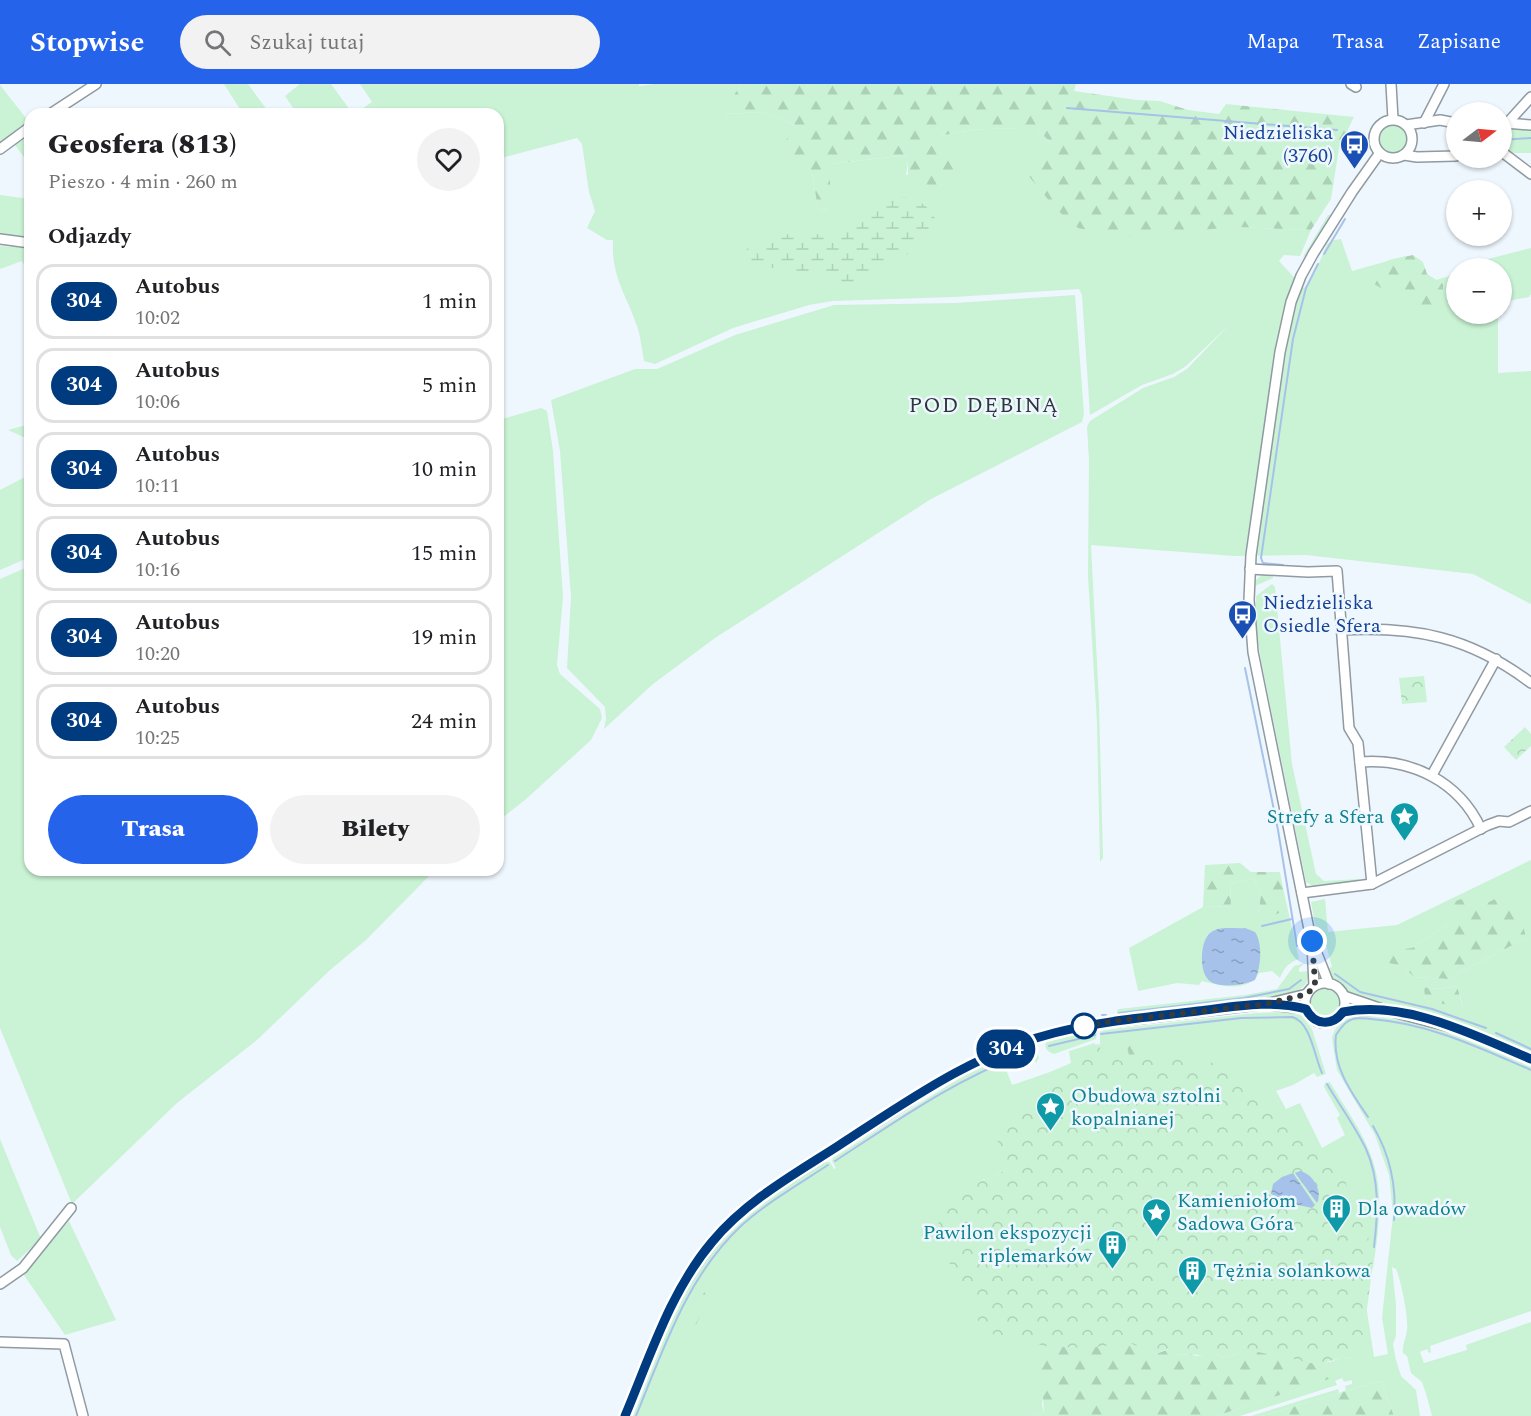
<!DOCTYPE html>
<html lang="pl">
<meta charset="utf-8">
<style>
:root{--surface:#fff;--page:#f2f2f2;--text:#202124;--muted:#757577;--line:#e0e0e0;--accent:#2563eb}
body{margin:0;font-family:Spectral,serif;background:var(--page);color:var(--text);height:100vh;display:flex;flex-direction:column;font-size:22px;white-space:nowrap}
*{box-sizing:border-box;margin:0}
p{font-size:20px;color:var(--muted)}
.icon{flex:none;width:33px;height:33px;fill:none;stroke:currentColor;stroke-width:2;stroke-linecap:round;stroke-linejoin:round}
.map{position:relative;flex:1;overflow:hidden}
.side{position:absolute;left:24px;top:24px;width:480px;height:768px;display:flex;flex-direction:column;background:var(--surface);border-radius:18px;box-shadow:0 2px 4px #0004}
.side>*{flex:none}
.badge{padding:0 12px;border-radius:20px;font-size:21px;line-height:39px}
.needle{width:39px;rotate:74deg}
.tools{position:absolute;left:1446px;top:18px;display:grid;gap:12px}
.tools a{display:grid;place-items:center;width:66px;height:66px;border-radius:50%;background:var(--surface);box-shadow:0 2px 4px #0004;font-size:30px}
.you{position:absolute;width:30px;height:30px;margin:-15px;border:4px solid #fff;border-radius:50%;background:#1a73e8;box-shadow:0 0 0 9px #1a73e833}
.map>.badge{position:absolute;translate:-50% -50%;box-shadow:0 0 0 3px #fff}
h2{padding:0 24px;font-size:22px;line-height:54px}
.round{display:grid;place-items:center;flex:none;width:63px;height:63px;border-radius:32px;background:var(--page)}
.overview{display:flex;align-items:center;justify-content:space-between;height:102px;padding:0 24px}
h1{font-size:28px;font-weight:800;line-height:45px}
.button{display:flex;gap:12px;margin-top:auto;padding:12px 24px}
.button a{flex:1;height:69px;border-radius:36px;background:var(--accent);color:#fff;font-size:24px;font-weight:800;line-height:69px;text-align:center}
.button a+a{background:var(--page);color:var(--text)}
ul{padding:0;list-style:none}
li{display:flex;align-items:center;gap:18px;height:75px;margin:0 12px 9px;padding:0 12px;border:3px solid var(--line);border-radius:18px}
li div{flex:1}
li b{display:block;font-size:22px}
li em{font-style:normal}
li .badge{min-width:66px;font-weight:700;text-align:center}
header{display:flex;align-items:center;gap:36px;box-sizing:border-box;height:84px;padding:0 30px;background:var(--accent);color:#fff}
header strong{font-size:28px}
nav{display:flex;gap:33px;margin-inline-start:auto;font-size:21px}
.search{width:420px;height:54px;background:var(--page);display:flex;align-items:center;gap:15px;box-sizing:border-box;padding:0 21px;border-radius:33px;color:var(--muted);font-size:22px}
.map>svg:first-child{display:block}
.green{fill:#c9f3d4;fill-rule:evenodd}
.forest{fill:url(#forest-firs)}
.wetland{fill:url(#wetland-marsh)}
.park{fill:url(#park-crowns)}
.water{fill:url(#water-ripples)}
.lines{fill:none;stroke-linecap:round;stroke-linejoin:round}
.stream{stroke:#a7c2ea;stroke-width:2}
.minor-casing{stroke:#909aa2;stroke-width:12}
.minor{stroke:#fff;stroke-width:9}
.line-casing{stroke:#fff;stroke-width:14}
.line{stroke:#003b80;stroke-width:9}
.walk{stroke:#373b3e;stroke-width:6;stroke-dasharray:0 10.8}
.stop-dot{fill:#fff;stroke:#003b80;stroke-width:3}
.labels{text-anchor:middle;stroke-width:5;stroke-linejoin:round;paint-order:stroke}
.transit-label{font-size:20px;fill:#164399;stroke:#eff7fe;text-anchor:end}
.culture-label{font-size:20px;fill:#0d838f;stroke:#eff7fe;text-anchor:start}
.neighbourhood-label{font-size:21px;letter-spacing:1.5px;fill:#2e363d;stroke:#eff7fe}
</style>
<header>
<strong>Stopwise</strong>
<div class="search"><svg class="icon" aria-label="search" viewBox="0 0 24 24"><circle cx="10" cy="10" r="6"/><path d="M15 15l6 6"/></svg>Szukaj tutaj</div>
<nav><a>Mapa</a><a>Trasa</a><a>Zapisane</a></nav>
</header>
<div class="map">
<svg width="1531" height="1332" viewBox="0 0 1531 1332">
<defs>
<pattern id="forest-firs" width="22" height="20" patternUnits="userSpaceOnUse" patternTransform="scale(1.5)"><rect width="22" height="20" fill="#c9f3d4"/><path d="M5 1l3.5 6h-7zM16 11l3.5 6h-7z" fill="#add1b7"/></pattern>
<pattern id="wetland-marsh" width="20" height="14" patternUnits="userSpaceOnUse" patternTransform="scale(1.5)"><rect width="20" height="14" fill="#c9f3d4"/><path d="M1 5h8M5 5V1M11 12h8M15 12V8" fill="none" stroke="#add1b7"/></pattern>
<pattern id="park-crowns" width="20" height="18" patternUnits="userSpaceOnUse" patternTransform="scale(1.5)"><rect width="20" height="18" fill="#c9f3d4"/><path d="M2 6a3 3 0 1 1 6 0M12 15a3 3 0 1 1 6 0" fill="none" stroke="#add1b7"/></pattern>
<pattern id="water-ripples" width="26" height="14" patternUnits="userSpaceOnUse" patternTransform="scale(1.5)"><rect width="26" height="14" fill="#a7c2ea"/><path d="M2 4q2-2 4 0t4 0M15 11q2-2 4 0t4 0" fill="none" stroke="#899fbf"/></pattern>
</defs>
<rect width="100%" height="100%" fill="#eff7fe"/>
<g class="green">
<polygon points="224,0 248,0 270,30 243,30"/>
<polygon points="300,0 331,0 353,30 297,30 285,12"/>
<path d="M360 0H639V2L655 0H741L723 30 764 28 796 42 812 89 818 125 830 126V80L909 71 906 91 960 80 941 52C973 44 1003 44 1036 44L1051 59 1235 143 1311 146 1300 172 1284 171 1279 177 1304 204 1315 189 1327 160 1334 156 1341 155 1352 187 1406 172 1416 202 1456 190V230H1498V289L1531 287V520L1473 490 1306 471 1234 472 1091 461 1099 619 1103 774 1100 778 1097 639 1088 492 1089 376 1087 343 1090 337 1143 304 1174 293 1187 285 1228 242 1186 282 1173 290 1142 301 1090 331 1082 211 1079 205 954 213 833 217 809 221 733 244 655 280 644 277C642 266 641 255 638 245 627 211 611 194 613 156H607L587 144 595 127 589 108 582 60 577 54 498 75V30H354L372 18Z"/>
<polygon points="0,1 29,38 0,57"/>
<circle cx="1393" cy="56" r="17"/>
<polygon points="1502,41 1531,43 1531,69 1511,69 1502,59"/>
<polygon points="30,51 30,81 15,61"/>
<polygon points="0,111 30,115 30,156 0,153"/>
<polygon points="1328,131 1332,131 1308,171 1303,173"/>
<polygon points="0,162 30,164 30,184 26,185 22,177 0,185"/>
<polygon points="1531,164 1531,210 1529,213 1502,218 1502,184 1476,184 1489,181 1488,175"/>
<polygon points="1075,211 1084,330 1082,338 931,415 715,554 653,600 604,645 606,635 605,623 567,584 571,513 560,367 551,316 635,285 657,285 735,251 834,221 955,219"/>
<polygon points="541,324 547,327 553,367 563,513 557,581 560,590 600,625 602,634 591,656 525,716 498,737 498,336"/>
<polygon points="30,340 30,356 8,346"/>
<polygon points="29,391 30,473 0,486 0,406"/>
<polygon points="30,482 30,786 435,786 366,856 329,887 257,956 177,1019 72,1120 0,944 0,495"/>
<polygon points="1263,490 1273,491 1273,494 1255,502 1256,496"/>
<polygon points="1272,500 1275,503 1292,680 1316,790 1324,797 1359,795 1359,799 1313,802 1306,798 1261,576 1256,544 1256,512"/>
<path d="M1531 776V969L1464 942 1345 909C1339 899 1331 895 1326 885L1332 883 1326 861 1319 862 1311 818 1325 815 1328 848 1397 841ZM1449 840 1526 854 1448 895 1414 893 1403 882 1412 864ZM1457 902 1463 922 1425 917 1424 903 1438 905Z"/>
<path d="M1253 794 1261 810 1258 831 1283 827V804L1299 875C1288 879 1284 884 1280 894L1272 887 1259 889C1249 909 1220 902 1202 897L1199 901 1177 899 1138 907 1129 864 1203 823 1231 822 1230 800Z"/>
<path d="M1305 879 1299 884V888L1308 887C1310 900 1302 906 1291 908V912L1119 933 1117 931V926L1119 925 1245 911 1277 905 1294 882Z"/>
<circle cx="1325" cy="919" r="14"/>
<path d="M1284 928 1301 931 1312 945 1326 990 1317 993 1314 989 1293 1001 1276 1007 1286 1025 1300 1019 1322 1064 1345 1051 1337 1034 1340 1031 1324 1003 1325 999 1330 998C1342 1019 1357 1039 1367 1062 1386 1102 1379 1143 1373 1185L1368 1178 1095 974 1100 960V948L1105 946 1255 929Z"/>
<path d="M1355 932C1417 931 1475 959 1531 983V1227L1430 1262 1431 1268 1429 1269 1427 1265 1420 1268 1424 1279 1467 1266 1466 1261 1531 1238V1332H1432C1429 1320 1426 1309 1422 1298L1411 1289 1407 1272 1403 1269C1402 1261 1406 1254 1407 1246 1409 1235 1401 1196 1396 1185L1392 1183 1396 1221V1252L1393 1260 1396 1276 1401 1292 1416 1306 1420 1332H1394L1381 1297 1261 1332H1251L1338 1305 1339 1309 1346 1306 1345 1302 1352 1300V1296L1344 1298 1342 1294 1335 1297 1337 1301 1240 1332H1216L1328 1295 1312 1279 1331 1278 1342 1273 1354 1274 1357 1268 1364 1225 1367 1227 1374 1273 1388 1270 1382 1234 1393 1131 1389 1091 1375 1051 1337 986 1332 955C1333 944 1344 934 1355 932Z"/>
<path d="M1091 947 1097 949 1096 955 1054 970C1048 968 1044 965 1046 958Z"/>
<path d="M1095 959 1094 969 1010 1083 991 1095H984L979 1099 1049 1260 1042 1321 1044 1328 1034 1332H633C654 1281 672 1225 704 1179 736 1135 781 1105 826 1078H830L834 1085 836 1084 832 1077 833 1074 963 992 1008 971 1035 963 1039 974 1036 979 1033 975 1009 984 1005 983 1012 1001 1050 988 1071 979 1069 967Z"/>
<polygon points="0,1055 41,1155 17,1177 11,1171 0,1143"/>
<polygon points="69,1137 116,1236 65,1251 22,1188"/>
</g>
<g class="forest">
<path d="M741 0H1076L1074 7 1137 16 1160 17 1188 26 1219 30 1226 20 1354 33 1339 64 1331 115 1311 146 1235 143 1122 153 1078 144 1056 125 1027 90 1051 59 1036 44C1003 44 973 44 941 52L960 79 959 98 944 106 908 107V71L830 80V126L818 125 812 89 777 69 796 42 764 28 722 30Z"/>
<path d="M1413 171 1423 178 1427 190 1443 200V218L1433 233 1417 224 1413 216 1398 214 1369 197C1373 176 1394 175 1413 171Z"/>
<polygon points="1240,779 1251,788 1280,788 1283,804 1284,827 1267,834 1258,832 1261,810 1253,794 1230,800 1231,822 1203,823 1205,781"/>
<polygon points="1467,813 1481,822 1499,813 1520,828 1526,854 1448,895 1414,893 1403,882 1389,879 1390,867 1412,864 1449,840 1450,819"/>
<polygon points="1457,902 1463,923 1425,917 1424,903 1438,905"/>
<polygon points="1133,956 1138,973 1130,975 1127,963 1120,962 1116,958"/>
<polygon points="961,1170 1278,1264 1129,1257 1156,1270 1169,1265 1172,1271 1191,1270 1196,1272 1216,1270 1224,1274 1240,1269 1242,1263 1312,1279 1329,1295 1216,1332 1034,1332 1044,1328 1043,1314 1030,1276 1049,1260"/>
<polygon points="711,1199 719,1199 717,1212 702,1228 693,1247 686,1243 696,1220"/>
<polygon points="1381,1297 1394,1332 1261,1332"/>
</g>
<path class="wetland" d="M904 113C921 116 935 125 937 144L929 155 920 159 914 166 862 199 843 203C820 184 812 190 785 186 770 184 757 180 742 179L739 175C747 155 794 147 813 149 819 150 825 154 831 156L843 146 868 136 885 119Z"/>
<g class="park">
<polygon points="1424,592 1427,618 1402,620 1399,594"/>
<polygon points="1525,643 1531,650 1531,662 1516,676 1504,663"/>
<path d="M1100 960 1099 963 1120 977 1154 970 1167 974 1183 976 1195 983 1214 978 1253 1007 1261 1018 1282 1035 1292 1039 1322 1073 1325 1071 1344 1090 1349 1113 1369 1147 1367 1171 1373 1180 1362 1262 1354 1274C1339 1271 1327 1281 1312 1279 1302 1278 1293 1274 1284 1273 1270 1270 1256 1269 1243 1263L1240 1269 1224 1274 1216 1270 1210 1273 1191 1270 1172 1271 1168 1265 1156 1270 1130 1259 1087 1264 1044 1262 1010 1251 1000 1256 978 1237V1230L947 1175 937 1132C944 1125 957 1116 962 1108L985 1095H991L1010 1083 997 1056 1022 1023 1050 1004V995L1086 973 1092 961Z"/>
</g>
<g class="water">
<path d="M1245 844 1255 848C1263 860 1261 883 1255 896 1245 901 1214 906 1207 894 1199 884 1200 853 1213 847 1222 842 1236 845 1245 844Z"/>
<path d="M1300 1087C1313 1090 1323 1107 1317 1119L1295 1089Z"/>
<polygon points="1293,1089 1315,1121 1312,1124 1289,1119 1271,1110 1273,1100 1282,1093"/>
</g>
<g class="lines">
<g class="stream">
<polyline points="1067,24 1337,46"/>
<polyline points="1502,56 1531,54"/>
<polyline points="1324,170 1345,135"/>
<polyline points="1283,481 1263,479 1261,474 1293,255 1306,204 1318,180"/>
<polyline points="1245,584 1278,746 1297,862"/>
<polyline points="1262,842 1292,835"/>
<polyline points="1335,890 1360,908 1432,925 1486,944"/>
<polyline points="1119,929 1244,914 1289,905 1301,896"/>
<polyline points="1102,931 1106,931"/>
<polyline points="1496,949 1531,965"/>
<path d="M1101 950 1241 934 1292 933C1311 938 1314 972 1322 989"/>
<polyline points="1049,962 1095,951"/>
<path d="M1327 1000C1340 1022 1355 1042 1366 1065 1380 1096 1378 1130 1374 1163"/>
<path d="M1368 1033C1351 1008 1332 982 1336 951 1341 944 1345 937 1353 935 1359 933 1366 935 1371 935 1428 939 1480 964 1531 986"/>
<path d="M1373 1042C1390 1071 1397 1102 1394 1136"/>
<path d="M835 1077C898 1036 960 992 1032 967"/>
<path d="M636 1332C664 1264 687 1192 742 1141 768 1118 799 1100 828 1081"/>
</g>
<defs>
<g id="minor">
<polyline points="1351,0 1356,3"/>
<polyline points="1391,0 1393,35"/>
<polyline points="50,30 96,0"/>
<circle cx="1393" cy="55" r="19"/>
<polyline points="1424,39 1444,0"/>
<polyline points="1505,39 1531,41"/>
<polyline points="1406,41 1440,36 1456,39"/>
<polyline points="1502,45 1531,13"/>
<polyline points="0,65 30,43"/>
<polyline points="1502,68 1531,90"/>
<polyline points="1404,71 1417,73 1456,72"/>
<polyline points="0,155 30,159"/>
<polyline points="1250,485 1308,488 1337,487 1349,644 1358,659 1359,669 1372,800"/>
<path d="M1341 546C1416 542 1470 553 1531 599"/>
<path d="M1360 678C1411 674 1459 697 1481 745"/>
<polyline points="1432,691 1496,575"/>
<polyline points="1302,809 1372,800 1488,741 1499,737 1509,738 1531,727"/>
<polyline points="1314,862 1329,900"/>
<circle cx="1325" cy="919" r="20"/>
<polyline points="1314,902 1312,860 1253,568 1249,516 1251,471 1280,268 1291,218 1301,192 1313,170 1352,108 1379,70"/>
<polyline points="1344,912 1385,926 1458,945 1531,975"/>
<polyline points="1271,921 1306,925"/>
<polyline points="1343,928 1377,926"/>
<polyline points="0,1200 23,1184 71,1124"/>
<polyline points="0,1258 64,1260 83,1332"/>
<path d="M625 1332C661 1246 683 1172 760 1113L950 991 1009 963 1053 949 1097 940 1266 920 1307 910"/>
</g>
</defs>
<use href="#minor" class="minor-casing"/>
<use href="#minor" class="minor"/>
</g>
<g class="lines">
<defs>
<path id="line" d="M625 1332C650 1273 670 1208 712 1158 746 1117 793 1091 838 1062 906 1018 974 969 1054 949 1101 937 1150 933 1198 927 1232 923 1271 915 1306 925 1314 941 1332 943 1343 928 1407 916 1473 951 1531 975"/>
</defs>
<use href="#line" class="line-casing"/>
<use href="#line" class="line"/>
<polyline class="walk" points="1084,942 1080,943 1114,937 1266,920 1307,910 1314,903 1315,898 1312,857"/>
</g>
<defs>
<symbol id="bus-pin" viewBox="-11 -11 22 30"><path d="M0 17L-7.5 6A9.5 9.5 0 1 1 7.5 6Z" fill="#1a4fb4" stroke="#eff7fe"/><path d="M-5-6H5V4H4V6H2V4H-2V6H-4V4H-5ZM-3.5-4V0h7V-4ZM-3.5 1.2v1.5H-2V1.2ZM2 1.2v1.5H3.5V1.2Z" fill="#fff"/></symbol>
<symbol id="sight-pin" viewBox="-11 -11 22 30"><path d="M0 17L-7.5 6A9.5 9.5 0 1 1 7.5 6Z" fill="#0f9aa8" stroke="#eff7fe"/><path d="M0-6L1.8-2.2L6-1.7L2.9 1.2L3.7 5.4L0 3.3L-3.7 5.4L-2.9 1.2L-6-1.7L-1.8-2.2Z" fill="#fff"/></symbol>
<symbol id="building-pin" viewBox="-11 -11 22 30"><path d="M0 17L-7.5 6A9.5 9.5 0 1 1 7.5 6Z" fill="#0f9aa8" stroke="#eff7fe"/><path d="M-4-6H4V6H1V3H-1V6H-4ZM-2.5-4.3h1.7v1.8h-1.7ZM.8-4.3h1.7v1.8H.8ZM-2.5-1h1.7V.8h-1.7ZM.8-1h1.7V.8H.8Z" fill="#fff"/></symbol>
</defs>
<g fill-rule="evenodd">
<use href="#bus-pin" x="1338" y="44" width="33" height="45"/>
<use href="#bus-pin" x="1226" y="514" width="33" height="45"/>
<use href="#sight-pin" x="1388" y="716" width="33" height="45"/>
<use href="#sight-pin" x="1034" y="1006" width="33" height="45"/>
<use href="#building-pin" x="1320" y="1108" width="33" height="45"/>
<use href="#sight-pin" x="1140" y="1112" width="33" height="45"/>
<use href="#building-pin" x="1096" y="1144" width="33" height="45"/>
<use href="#building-pin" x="1176" y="1170" width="33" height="45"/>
</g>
<circle class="stop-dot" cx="1084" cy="942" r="12"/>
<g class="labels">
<g class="transit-label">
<text x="1333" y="55">Niedzieliska<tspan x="1333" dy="23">(3760)</tspan></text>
<text x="1263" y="525" text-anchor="start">Niedzieliska<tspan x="1263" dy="23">Osiedle Sfera</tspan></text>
</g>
<g class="culture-label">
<text x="1384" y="739" text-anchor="end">Strefy a Sfera</text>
<text x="1071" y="1018">Obudowa sztolni<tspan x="1071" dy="23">kopalnianej</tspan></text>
<text x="1177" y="1123">Kamieniołom<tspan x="1177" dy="23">Sadowa Góra</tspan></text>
<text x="1357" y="1131">Dla owadów</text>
<text x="1092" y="1155" text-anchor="end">Pawilon ekspozycji<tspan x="1092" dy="23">riplemarków</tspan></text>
<text x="1213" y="1193">Tężnia solankowa</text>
</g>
<g class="neighbourhood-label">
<text x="984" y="328">POD DĘBINĄ</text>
</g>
</g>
</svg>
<div class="tools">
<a><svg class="needle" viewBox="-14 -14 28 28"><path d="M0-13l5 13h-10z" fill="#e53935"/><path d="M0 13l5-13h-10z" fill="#757577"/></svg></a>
<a>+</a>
<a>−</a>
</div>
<div class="you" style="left:1312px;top:857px"></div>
<b class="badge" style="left:1006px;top:965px;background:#003b80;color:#fff">304</b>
<section class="side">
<div class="overview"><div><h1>Geosfera (813)</h1><p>Pieszo · 4 min · 260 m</p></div><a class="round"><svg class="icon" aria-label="heart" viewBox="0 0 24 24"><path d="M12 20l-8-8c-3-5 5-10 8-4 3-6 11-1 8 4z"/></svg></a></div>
<h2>Odjazdy</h2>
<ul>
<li><span class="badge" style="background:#003b80;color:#fff">304</span><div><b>Autobus</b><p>10:02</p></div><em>1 min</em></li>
<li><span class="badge" style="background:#003b80;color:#fff">304</span><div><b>Autobus</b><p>10:06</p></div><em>5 min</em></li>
<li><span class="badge" style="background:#003b80;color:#fff">304</span><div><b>Autobus</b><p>10:11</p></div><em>10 min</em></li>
<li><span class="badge" style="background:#003b80;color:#fff">304</span><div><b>Autobus</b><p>10:16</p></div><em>15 min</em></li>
<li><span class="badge" style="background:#003b80;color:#fff">304</span><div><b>Autobus</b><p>10:20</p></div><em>19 min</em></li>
<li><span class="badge" style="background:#003b80;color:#fff">304</span><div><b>Autobus</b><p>10:25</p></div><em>24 min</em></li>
</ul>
<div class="button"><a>Trasa</a><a>Bilety</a></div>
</section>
</div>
